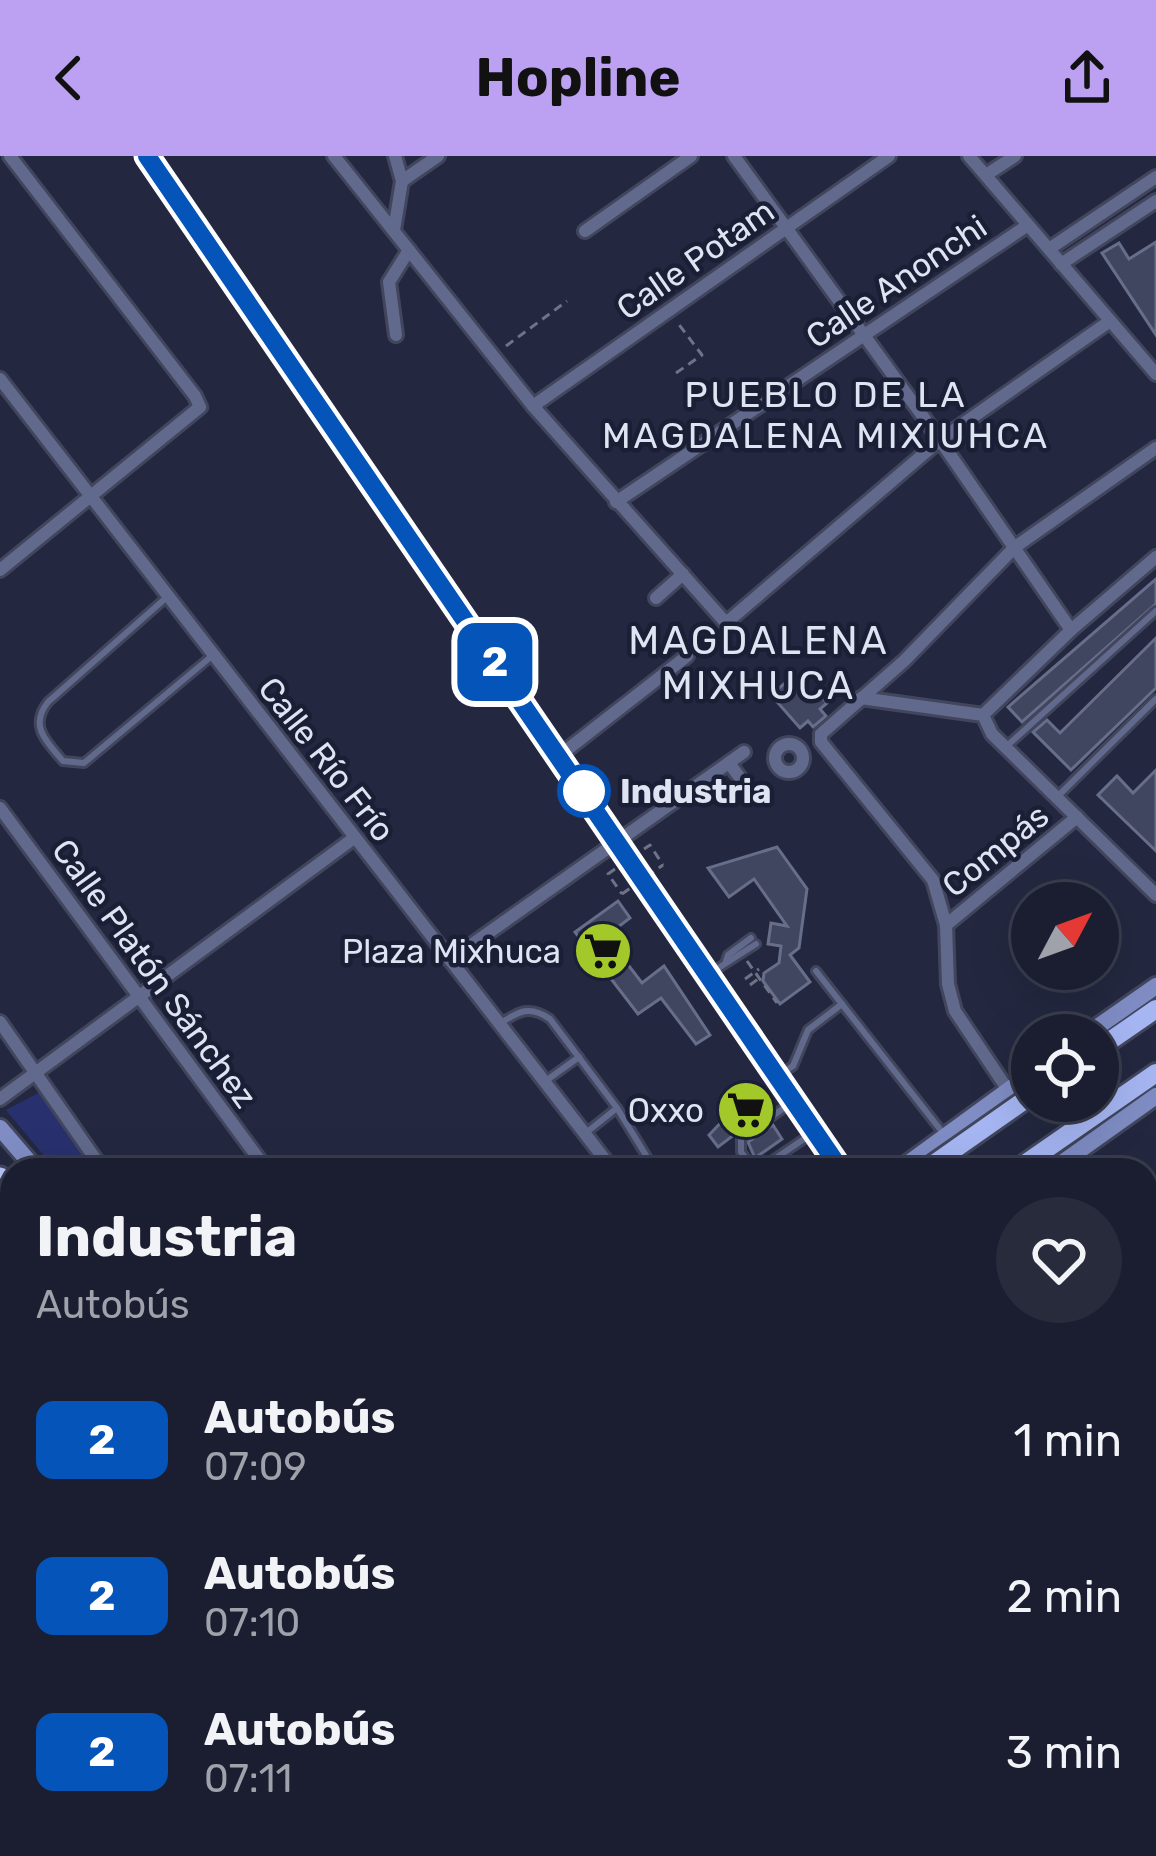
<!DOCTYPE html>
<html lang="es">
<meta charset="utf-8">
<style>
:root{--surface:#1a1e30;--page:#272b3c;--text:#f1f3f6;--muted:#9fa2ab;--line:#383c4c;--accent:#bca0f2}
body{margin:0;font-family:Rubik,sans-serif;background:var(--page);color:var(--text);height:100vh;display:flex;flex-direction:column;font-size:45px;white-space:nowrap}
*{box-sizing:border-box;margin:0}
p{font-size:39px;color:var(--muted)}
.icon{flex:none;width:66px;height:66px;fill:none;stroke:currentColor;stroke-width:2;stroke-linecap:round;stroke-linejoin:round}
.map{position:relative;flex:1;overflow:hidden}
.details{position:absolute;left:0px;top:1002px;width:1158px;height:699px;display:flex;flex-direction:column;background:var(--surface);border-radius:36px 36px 0 0;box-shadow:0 12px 48px #0002,0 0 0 3px var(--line)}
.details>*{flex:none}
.badge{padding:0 24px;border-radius:18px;font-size:42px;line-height:78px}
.needle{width:78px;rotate:49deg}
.buttons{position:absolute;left:1011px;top:726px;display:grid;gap:24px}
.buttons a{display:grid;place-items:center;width:108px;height:108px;border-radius:50%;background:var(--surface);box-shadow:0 12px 48px #0002,0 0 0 3px var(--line);font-size:60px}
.map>.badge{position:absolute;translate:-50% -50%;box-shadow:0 0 0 6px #fff}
.round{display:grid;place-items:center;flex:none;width:126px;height:126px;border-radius:63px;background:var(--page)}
.summary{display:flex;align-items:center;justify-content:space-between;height:204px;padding:0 36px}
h1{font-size:57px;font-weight:700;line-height:90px}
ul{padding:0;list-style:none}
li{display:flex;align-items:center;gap:36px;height:156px;padding:0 36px}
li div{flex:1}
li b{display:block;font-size:45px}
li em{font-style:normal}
li .badge{min-width:132px;font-weight:700;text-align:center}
header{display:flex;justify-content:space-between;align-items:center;height:156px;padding:0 36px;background:var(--accent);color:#111;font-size:54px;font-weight:700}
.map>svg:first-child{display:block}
.green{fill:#28316d}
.building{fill:#404660;stroke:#676e8a;stroke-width:3}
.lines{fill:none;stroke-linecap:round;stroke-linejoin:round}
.service-casing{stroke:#41465d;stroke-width:12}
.pedestrian-casing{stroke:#41465d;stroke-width:15}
.minor-casing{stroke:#41465d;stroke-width:18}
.tertiary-casing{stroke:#41465d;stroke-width:20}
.secondary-casing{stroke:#41465d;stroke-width:22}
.primary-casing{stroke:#41465d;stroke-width:24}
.trunk-casing{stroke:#41465d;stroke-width:24}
.motorway-casing{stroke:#41465d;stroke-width:27}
.path{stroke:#6e7387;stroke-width:3;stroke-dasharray:9 6;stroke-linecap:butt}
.service{stroke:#616a8c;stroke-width:6}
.pedestrian{stroke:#616a8c;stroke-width:9}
.minor{stroke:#616a8c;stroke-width:12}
.tertiary{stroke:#616a8c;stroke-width:14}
.secondary{stroke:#7f8dc4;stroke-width:16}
.primary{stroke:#97a8ef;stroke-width:18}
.trunk{stroke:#a6b6f3;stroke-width:18}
.motorway{stroke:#b6c4f7;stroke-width:21}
.trunk-bridge-casing{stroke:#41465d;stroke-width:24;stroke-linecap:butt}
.path-bridge{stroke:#6e7387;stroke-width:3;stroke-dasharray:9 6;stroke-linecap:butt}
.trunk-bridge{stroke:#a6b6f3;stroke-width:18}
.line-casing{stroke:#fff;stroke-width:27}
.line{stroke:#0554ba;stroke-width:18}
.stop-dot{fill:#fff;stroke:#0554ba;stroke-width:6}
.labels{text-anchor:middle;stroke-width:9;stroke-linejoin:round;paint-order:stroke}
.street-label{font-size:33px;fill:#dfe4f3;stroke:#1a1f35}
.stop-label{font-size:33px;font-weight:bold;fill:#dfe4f3;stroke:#1a1f35;text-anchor:start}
.poi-label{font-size:33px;fill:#dfe4f3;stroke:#1a1f35;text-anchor:end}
.neighbourhood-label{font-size:36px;letter-spacing:3px;fill:#dfe4f3;stroke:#1a1f35}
.quarter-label{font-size:39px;letter-spacing:3px;fill:#dfe4f3;stroke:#1a1f35}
</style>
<header><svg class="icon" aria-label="back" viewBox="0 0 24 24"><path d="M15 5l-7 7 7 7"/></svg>Hopline<svg class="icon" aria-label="share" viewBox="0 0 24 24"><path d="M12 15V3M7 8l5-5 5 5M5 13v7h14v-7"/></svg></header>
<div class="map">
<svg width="1156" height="1700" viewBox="0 0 1156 1700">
<rect width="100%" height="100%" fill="#232840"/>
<polygon class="green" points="42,935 97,1014 56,1014 6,954"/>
<g class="building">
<polygon points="1156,86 1156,179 1102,97 1119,87 1129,103"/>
<polygon points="1156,423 1156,448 1022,566 1008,551"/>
<polygon points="1156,482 1156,532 1071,614 1033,576 1047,564 1060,577"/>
<polygon points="792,521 809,541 816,535 827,547 820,553 826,560 813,571 808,565 800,572 771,539"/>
<polygon points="1156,614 1156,695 1098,639 1117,620 1133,637"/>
<polygon points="777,691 807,733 799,792 790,799 810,826 780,848 763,825 764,817 779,807 781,790 768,788 771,767 787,770 754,723 729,741 708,712"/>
<polygon points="618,745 630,762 606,780 642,827 664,810 710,879 696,888 661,842 638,858 575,776"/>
<polygon points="749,937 763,957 718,991 709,979"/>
<polygon points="773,969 782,983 755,1002 748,986"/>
</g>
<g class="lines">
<defs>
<g id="service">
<path d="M167 441 48 546C29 570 46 585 63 605L84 607 213 499"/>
<polyline points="1008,589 1156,455"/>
<polyline points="1057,641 1156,543"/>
<polyline points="726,805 728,799 751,782"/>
<polyline points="816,815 943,977"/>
<polyline points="709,818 756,788"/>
<path d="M501 867C519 855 530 849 550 863L617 952 655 1014"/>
<polyline points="779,919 793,910 808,874 842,848"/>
<polyline points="547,924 579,901"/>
<polyline points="587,976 617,952"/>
<polyline points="755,1014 741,996 741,982 791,947"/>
<polyline points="758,1014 810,979"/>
<polyline points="1146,1288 1156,1280"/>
<polyline points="523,1700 531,1689"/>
<polyline points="898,1700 907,1689"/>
</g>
<g id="pedestrian">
<polyline points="1146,1681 1156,1668"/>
<polyline points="1131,1700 1139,1689"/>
</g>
<g id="minor">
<polyline points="334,0 533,250 726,467 940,284 1110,165"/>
<polyline points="734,0 940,284 1071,474"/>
<polyline points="969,0 1156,218"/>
<polyline points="986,19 1015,0"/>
<polyline points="402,25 438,0"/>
<polyline points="394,74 402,25 395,0"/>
<polyline points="585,75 691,0"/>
<polyline points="1049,93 1156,21"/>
<polyline points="1061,108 1156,45"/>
<polyline points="396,179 389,126 409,94"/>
<polyline points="0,223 613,1014"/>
<polyline points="533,250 889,0"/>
<polyline points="616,346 1028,69"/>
<polyline points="0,414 200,251 195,240 10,0"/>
<polyline points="656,442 683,418"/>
<polyline points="861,542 983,559 992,578 1156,739"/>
<polyline points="983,559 1071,474 1156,401"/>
<circle cx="789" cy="602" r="14"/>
<polyline points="559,600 687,500"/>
<polyline points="729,607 746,630"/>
<polyline points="0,652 267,1014"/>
<polyline points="946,769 1077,661"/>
<polyline points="450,804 744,596"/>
<polyline points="0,866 103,1014"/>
<polyline points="1008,934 955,855 948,828 946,769 933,724 821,586 821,578 904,505 1015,391 1156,292"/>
<polyline points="0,943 354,682"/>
<polyline points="1146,1454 1156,1444"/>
<polyline points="0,1492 12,1504"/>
<polyline points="1146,1574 1156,1561"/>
<polyline points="957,1700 965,1689"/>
<polyline points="1044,1700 1053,1689"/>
</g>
<polyline id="tertiary" points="348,1689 356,1700"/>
<g id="secondary">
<polyline points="1086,879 1156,830"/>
<polyline points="0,972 36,1014"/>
<polyline points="899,1014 1032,917"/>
<polyline points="1052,1014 1156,940"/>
<polyline points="0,1128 12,1142"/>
<polyline points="0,1670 12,1661"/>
<polyline points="692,1689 706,1700"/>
<polyline points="861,1689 875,1700"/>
<polyline points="65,1700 80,1689"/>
</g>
<g id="primary">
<polyline points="147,0 841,1014"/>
<polyline points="1146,1399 1156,1410"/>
</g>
<g id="trunk">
<polyline points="1098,893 1156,853"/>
<polyline points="1016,1014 1156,917"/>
<polyline points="0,1684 12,1675"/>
<polyline points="38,1700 52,1689"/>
</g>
<g id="motorway">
<polyline points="0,1022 12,1035"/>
<polyline points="0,1091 12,1107"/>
<polyline points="716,1689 732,1700"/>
<polyline points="749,1689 764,1700"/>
<polyline points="803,1689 818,1700"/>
<polyline points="831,1689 845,1700"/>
</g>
</defs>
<use href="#service" class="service-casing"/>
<use href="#pedestrian" class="pedestrian-casing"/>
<use href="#minor" class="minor-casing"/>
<use href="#tertiary" class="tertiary-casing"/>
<use href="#secondary" class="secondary-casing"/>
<use href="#primary" class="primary-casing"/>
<use href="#trunk" class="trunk-casing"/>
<use href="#motorway" class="motorway-casing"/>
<g class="path">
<polyline points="506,190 567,145"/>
<polyline points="676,217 702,199 677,166"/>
<polyline points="778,587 781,590"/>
<polyline points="644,693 650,689 663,709"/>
<polyline points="615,713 608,718 622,738"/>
<polyline points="747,805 777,847"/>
<polyline points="745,823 759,813"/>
<polyline points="750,829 758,823"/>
</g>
<use href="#service" class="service"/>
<use href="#pedestrian" class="pedestrian"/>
<use href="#minor" class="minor"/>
<use href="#tertiary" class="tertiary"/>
<use href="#secondary" class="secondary"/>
<use href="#primary" class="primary"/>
<use href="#trunk" class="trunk"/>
<use href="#motorway" class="motorway"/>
<defs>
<polyline id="trunk-bridge" points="925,1014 1032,939"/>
</defs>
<use href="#trunk-bridge" class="trunk-bridge-casing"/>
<polyline class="path-bridge" points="622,738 663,709"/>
<use href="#trunk-bridge" class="trunk-bridge"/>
</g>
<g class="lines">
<defs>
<polyline id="line" points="147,0 841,1014"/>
</defs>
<use href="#line" class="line-casing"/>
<use href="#line" class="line"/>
</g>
<defs>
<symbol id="supermarket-disc" viewBox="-11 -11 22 22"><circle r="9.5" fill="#a2c929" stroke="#1a1f35"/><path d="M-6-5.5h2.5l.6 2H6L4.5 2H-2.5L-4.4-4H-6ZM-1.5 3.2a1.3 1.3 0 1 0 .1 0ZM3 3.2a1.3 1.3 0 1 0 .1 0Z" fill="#111"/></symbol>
</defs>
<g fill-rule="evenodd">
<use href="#supermarket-disc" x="570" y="762" width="66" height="66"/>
<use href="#supermarket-disc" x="713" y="921" width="66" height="66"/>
</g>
<circle class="stop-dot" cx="584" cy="635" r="24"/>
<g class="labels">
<g class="street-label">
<text transform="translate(695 103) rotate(-35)" y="12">Calle Potam</text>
<text transform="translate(896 125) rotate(-34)" y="12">Calle Anonchi</text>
<text transform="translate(327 603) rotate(52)" y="12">Calle Río Frío</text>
<text transform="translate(995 694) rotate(-39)" y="12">Compás</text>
<text transform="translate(155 817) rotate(54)" y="12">Calle Platón Sánchez</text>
</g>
<g class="stop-label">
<text x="620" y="647">Industria</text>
</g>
<g class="poi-label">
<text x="561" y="807">Plaza Mixhuca</text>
<text x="704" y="966">Oxxo</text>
</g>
<g class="neighbourhood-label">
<text x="826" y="251">PUEBLO DE LA<tspan x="826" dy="41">MAGDALENA MIXIUHCA</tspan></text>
</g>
<g class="quarter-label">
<text x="759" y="498">MAGDALENA<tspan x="759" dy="45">MIXHUCA</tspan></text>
</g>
</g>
</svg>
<div class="buttons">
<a><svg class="needle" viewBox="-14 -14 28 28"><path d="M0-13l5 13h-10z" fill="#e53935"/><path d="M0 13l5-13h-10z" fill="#9fa2ab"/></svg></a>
<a><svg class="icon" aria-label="locate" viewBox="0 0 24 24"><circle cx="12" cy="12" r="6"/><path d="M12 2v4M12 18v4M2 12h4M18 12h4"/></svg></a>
</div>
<b class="badge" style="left:495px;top:506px;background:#0554ba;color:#fff">2</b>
<section class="details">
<div class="summary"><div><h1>Industria</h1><p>Autobús</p></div><a class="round"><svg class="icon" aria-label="heart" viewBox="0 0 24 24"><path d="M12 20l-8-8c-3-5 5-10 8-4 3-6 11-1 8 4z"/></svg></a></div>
<ul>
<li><span class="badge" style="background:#0554ba;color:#fff">2</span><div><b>Autobús</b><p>07:09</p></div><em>1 min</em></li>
<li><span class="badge" style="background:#0554ba;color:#fff">2</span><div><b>Autobús</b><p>07:10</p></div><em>2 min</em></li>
<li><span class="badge" style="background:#0554ba;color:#fff">2</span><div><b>Autobús</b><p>07:11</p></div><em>3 min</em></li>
</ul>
</section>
</div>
